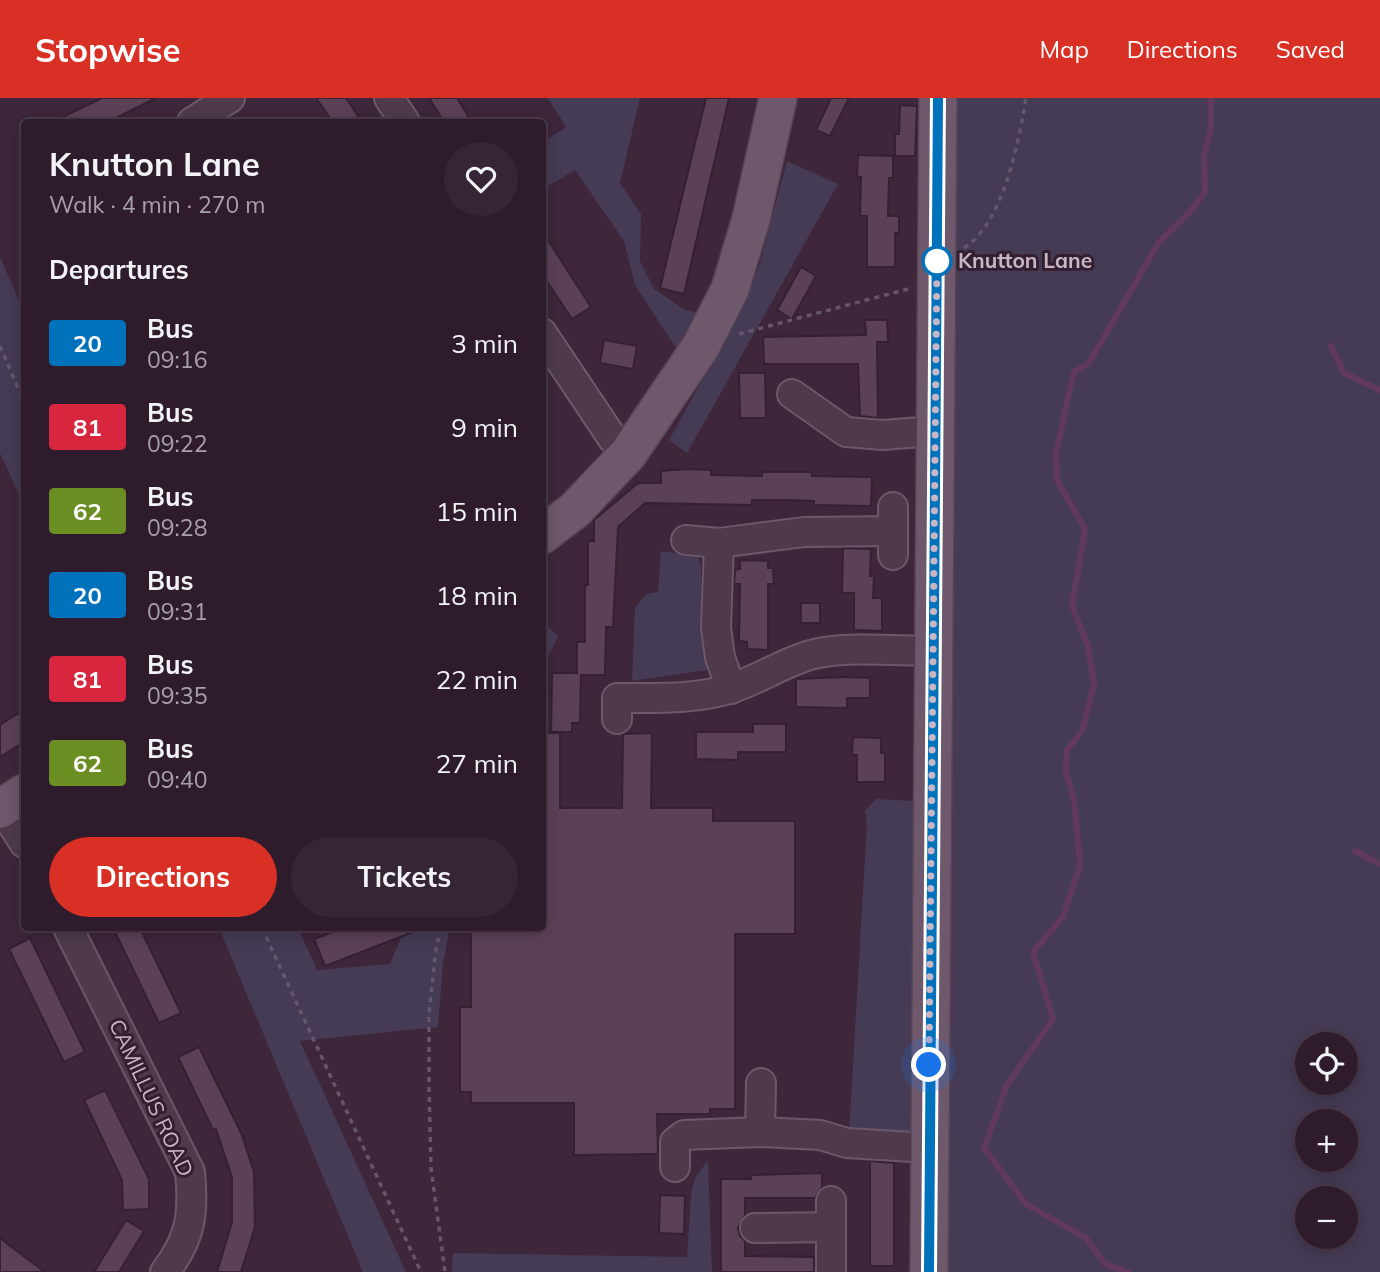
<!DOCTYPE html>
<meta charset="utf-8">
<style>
:root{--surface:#2e1c2c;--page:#362534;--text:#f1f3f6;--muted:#a7a1a9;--line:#493a48;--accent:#d93025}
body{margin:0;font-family:Mulish,sans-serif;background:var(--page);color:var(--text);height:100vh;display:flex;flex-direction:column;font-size:26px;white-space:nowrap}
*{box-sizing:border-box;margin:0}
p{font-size:23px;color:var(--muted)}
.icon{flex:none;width:38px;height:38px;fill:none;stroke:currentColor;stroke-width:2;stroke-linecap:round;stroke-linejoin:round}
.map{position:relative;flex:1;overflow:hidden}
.sheet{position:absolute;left:21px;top:21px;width:525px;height:812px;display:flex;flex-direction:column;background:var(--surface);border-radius:7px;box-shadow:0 4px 18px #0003,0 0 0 2px var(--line)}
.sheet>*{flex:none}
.badge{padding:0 14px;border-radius:5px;font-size:24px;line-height:46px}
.fabs{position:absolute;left:1295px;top:934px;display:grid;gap:14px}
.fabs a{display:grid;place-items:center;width:63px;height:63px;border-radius:50%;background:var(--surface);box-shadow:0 4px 18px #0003,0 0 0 2px var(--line);font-size:35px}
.you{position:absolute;width:35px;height:35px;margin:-18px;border:5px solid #fff;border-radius:50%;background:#1a73e8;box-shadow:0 0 0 10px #1a73e833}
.map>.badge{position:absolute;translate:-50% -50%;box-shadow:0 0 0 4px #fff}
h2{padding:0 28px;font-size:26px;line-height:63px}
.round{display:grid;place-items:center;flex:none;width:74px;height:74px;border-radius:37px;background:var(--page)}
.summary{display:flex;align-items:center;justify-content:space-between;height:119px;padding:0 28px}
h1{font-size:33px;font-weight:700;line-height:52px}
.primary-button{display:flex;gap:14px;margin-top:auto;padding:14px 28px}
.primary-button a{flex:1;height:80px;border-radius:42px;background:var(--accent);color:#fff;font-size:28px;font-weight:700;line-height:80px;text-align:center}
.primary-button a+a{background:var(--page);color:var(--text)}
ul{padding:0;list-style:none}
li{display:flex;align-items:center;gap:21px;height:84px;padding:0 28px}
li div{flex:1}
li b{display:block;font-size:26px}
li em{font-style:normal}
li .badge{min-width:77px;font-weight:700;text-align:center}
header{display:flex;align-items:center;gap:42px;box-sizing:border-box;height:98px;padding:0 35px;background:var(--accent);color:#fff}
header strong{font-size:33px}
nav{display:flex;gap:38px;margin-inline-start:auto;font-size:24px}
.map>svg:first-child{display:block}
.green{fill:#453b54;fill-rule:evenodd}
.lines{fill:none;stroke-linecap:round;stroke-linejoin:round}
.stream{stroke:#613a5b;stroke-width:6}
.building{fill:#5b4158;stroke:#352132;stroke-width:2}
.minor-casing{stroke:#6c5868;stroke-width:32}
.major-casing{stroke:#574354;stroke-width:40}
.path{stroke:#65566b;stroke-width:3.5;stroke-dasharray:5 5;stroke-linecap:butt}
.minor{stroke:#4e3a4b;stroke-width:28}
.major{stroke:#6e586b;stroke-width:37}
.line-casing{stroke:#fff;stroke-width:16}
.line{stroke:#0072bc;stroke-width:10}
.walk{stroke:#c9b6c5;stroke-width:7;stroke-dasharray:0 12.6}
.stop-dot{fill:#fff;stroke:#0072bc;stroke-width:3.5}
.labels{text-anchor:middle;stroke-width:6;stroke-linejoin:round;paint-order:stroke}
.stop-label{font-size:21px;font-weight:bold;fill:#c9b6c5;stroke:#331f30;text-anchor:start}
.street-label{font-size:21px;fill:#c9b6c5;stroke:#331f30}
</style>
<header>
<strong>Stopwise</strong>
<nav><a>Map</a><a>Directions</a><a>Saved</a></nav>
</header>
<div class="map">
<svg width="1380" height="1174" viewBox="0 0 1380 1174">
<rect width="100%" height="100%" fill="#3e263b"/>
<g class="green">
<polygon points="548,0 640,0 620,85 641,116 640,163 654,191 685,212 698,215 676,250 635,187 624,143 575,72 543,91 543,44 566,29"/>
<path d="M956 0H1380V1174H945L957 144ZM1307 947H1346V985H1307ZM1307 1024H1346V1062H1307ZM1307 1101H1346V1139H1307Z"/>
<polygon points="787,63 838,86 687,355 669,342 742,210 759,168"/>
<polygon points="0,159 24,214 24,408 0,355"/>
<polygon points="661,453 697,459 701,466 702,540 707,572 632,583 635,510 646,496 658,494"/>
<polygon points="543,524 558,538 543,570"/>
<polygon points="876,701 914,703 918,852 914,1039 849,1035 867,725 865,713"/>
<polygon points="219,830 298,830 317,872 390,866 405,830 450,830 443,865 438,929 300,943 406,1174 363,1174"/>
<polygon points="708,1062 712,1174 452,1174 453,1155 687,1159 691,1097 695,1080"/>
</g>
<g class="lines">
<g class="stream">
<polyline points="1331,248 1344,275 1380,292"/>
<polyline points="1355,753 1380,766"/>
<polyline points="1128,1174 1105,1166 1086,1140 1026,1106 984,1050 1007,987 1053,921 1033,854 1063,819 1080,767 1074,701 1066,674 1067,652 1082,633 1094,587 1088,548 1072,507 1085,431 1057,382 1056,355 1074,274 1089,265 1159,144 1189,115 1205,94 1204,57 1211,32 1211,0"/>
</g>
</g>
<g class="building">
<polygon points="102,0 156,0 108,24 52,24"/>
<polygon points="316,0 346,0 362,24 333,24"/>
<polygon points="429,0 457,0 472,24 444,24"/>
<polygon points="706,0 729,0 684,196 660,190"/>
<polygon points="831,0 849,0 830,38 816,32"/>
<polygon points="900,7 917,8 915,58 895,58 895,36 899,36"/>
<polygon points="858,57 893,58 893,80 889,80 888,118 899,118 899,135 895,135 895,169 867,169 867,118 860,118 861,79 857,79"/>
<polygon points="542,133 591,209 572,221 542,176"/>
<polygon points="801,169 816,178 792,221 777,212"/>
<polygon points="865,222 887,222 888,244 877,244 878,320 860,318 858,266 764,266 763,239 866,237"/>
<polygon points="604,242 637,248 633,271 600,265"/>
<polygon points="739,275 765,275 766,320 740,320"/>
<polygon points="686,371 711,372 711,377 762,378 762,374 812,374 812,378 872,379 871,408 814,407 814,403 789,402 752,402 752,407 645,405 618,429 613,529 606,529 605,577 581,577 580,625 572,625 572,634 551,634 552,575 577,575 577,544 585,544 585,487 588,487 588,443 594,443 594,422 638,385 661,385 661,373"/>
<polygon points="843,450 871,451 870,478 874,478 873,500 882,500 882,533 854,532 854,495 842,495"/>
<polygon points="740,462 768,463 768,470 773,470 774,486 768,486 768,552 747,551 747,544 739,543 740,486 734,486 735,472 740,471"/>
<rect x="801" y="505" width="19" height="20"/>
<polygon points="845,579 870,580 870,600 847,600 847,610 796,609 796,581"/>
<polygon points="19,615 24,625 24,644 0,659 0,627"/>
<polygon points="753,626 786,626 786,654 738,654 738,662 696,661 696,634 753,634"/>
<polygon points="542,635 560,635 560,710 622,710 623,636 652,635 651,710 713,710 713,723 795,723 795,836 735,836 735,1011 710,1011 710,1016 657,1016 658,1056 574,1057 574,1005 471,1005 471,994 460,994 460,909 471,909 471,830 542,830"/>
<polygon points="853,639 881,640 881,655 885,655 885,684 857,684 857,657 852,657"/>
<polygon points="113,830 140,830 181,915 159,925"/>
<polygon points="343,830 421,830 421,831 325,868 314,841"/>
<polygon points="30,840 85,954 64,964 9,851"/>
<polygon points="199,949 242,1037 254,1074 255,1129 241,1174 217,1174 232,1124 232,1079 216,1031 213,1032 178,959"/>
<polygon points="105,992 149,1081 149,1111 123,1112 122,1082 84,1002"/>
<polygon points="870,1063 894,1065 894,1168 870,1168"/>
<polygon points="822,1075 822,1089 815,1100 745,1100 745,1117 738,1130 740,1138 745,1143 745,1158 814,1159 814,1174 721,1174 721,1081 751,1081 751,1077"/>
<polygon points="660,1097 685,1098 684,1136 659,1135"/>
<polygon points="126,1122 144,1133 119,1174 94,1174"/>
<polygon points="0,1140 14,1151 45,1174 0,1174"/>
</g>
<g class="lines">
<defs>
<g id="minor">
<polyline points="389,0 405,24"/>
<polyline points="192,24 230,0"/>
<polyline points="542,235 613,341 628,356"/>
<polyline points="792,296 846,334 883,337 934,333"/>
<polyline points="686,442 719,445 804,434 893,433"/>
<polyline points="719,445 716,530 720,559 731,591"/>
<polyline points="893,457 893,409"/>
<path d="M617 621V600C656 600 698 602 735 589 762 580 786 563 814 556 847 548 897 553 932 553"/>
<polyline points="2,710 24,745"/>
<path d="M68 830 190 1074C194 1116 191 1140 165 1174"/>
<polyline points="760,1034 761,985"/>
<polyline points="675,1069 675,1044 684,1037 760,1034 820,1037 847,1045 929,1050"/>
<polyline points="831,1103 831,1174"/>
<polyline points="755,1130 831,1129"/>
</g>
<g id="major">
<polyline points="542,437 575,412 628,356 701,248 730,191 751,121 778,0"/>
<polyline points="0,711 24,695"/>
<polyline points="929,1174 938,0"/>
</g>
</defs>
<use href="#minor" class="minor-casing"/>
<use href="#major" class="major-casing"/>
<g class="path">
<path d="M964 150C1003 126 1019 43 1026 0"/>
<polyline points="739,236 908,191"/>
<polyline points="0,248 24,304"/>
<polyline points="262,830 421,1174"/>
<polyline points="441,830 436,851 429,915 429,988 431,1070 445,1174"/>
</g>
<use href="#minor" class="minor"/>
<use href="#major" class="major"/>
</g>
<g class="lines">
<defs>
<polyline id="line" points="929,1174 938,0"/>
</defs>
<use href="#line" class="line-casing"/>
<use href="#line" class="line"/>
<polyline class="walk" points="929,967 937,155 937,163"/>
</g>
<circle class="stop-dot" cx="937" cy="163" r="14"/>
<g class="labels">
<g class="stop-label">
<text x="958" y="170">Knutton Lane</text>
</g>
<g class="street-label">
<text transform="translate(151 1000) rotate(65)" y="7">CAMILLUS ROAD</text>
</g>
</g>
</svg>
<div class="fabs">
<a><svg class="icon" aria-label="locate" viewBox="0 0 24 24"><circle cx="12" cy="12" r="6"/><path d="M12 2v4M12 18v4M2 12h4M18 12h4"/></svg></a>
<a>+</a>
<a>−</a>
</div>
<div class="you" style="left:929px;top:967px"></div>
<section class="sheet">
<div class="summary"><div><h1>Knutton Lane</h1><p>Walk · 4 min · 270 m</p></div><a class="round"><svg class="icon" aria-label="heart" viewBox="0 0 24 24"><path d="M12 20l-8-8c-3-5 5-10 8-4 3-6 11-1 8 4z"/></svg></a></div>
<h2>Departures</h2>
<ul>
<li><span class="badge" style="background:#0072bc;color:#fff">20</span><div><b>Bus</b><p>09:16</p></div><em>3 min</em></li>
<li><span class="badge" style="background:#d7263d;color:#fff">81</span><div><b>Bus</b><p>09:22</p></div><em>9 min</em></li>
<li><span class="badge" style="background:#6b8e23;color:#fff">62</span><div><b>Bus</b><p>09:28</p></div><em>15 min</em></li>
<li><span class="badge" style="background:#0072bc;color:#fff">20</span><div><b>Bus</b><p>09:31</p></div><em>18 min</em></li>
<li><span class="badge" style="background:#d7263d;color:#fff">81</span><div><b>Bus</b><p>09:35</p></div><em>22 min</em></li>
<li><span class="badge" style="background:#6b8e23;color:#fff">62</span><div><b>Bus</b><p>09:40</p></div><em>27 min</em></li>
</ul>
<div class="primary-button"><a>Directions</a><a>Tickets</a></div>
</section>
</div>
